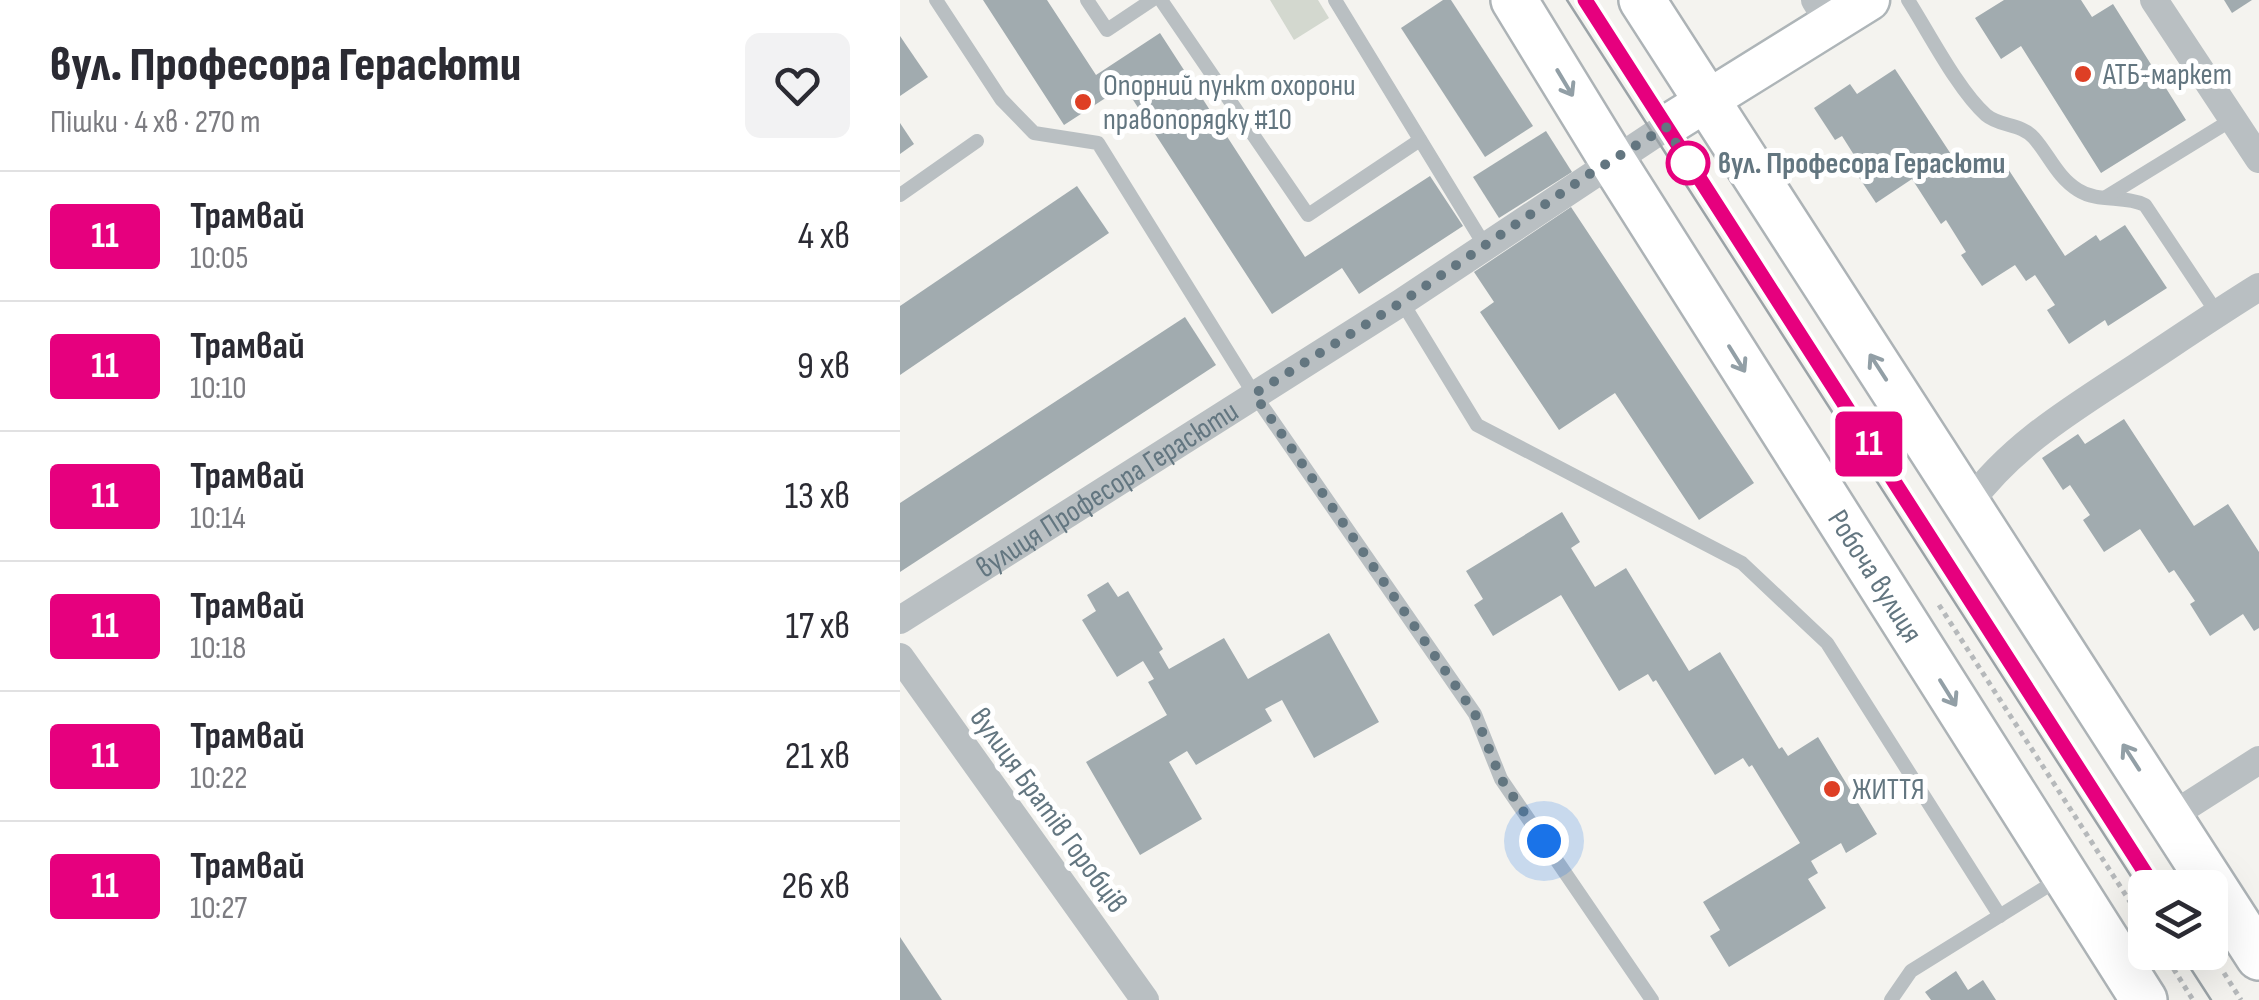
<!DOCTYPE html>
<html lang="uk">
<meta charset="utf-8">
<style>
:root{--surface:#fff;--page:#f2f2f3;--text:#2b2b33;--muted:#7c7c81;--line:#e1e1e2}
body{margin:0;font-family:"Sofia Sans Condensed",sans-serif;background:var(--page);color:var(--text);height:100vh;display:flex;flex-direction:column;font-size:38px;white-space:nowrap}
*{box-sizing:border-box;margin:0}
p{font-size:32px;color:var(--muted)}
.icon{flex:none;width:55px;height:55px;fill:none;stroke:currentColor;stroke-width:2;stroke-linecap:round;stroke-linejoin:round}
.map{position:relative;flex:1;overflow:hidden}
.sheet{display:flex;flex-direction:column;background:var(--surface);width:900px}
.sheet>*{flex:none}
.badge{padding:0 20px;border-radius:8px;font-size:35px;line-height:65px}
.tools{position:absolute;left:1228px;top:870px;display:grid;gap:20px}
.tools a{display:grid;place-items:center;width:100px;height:100px;border-radius:15px;background:var(--surface);box-shadow:0 10px 40px #0002;font-size:50px}
.you{position:absolute;width:50px;height:50px;margin:-25px;border:8px solid #fff;border-radius:50%;background:#1a73e8;box-shadow:0 0 0 15px #1a73e833}
.map>.badge{position:absolute;translate:-50% -50%;box-shadow:0 0 0 5px #fff}
.round{display:grid;place-items:center;flex:none;width:105px;height:105px;border-radius:15px;background:var(--page)}
.head{display:flex;align-items:center;justify-content:space-between;height:170px;padding:0 50px}
h1{font-size:48px;font-weight:800;line-height:75px}
ul{padding:0;list-style:none}
li{display:flex;align-items:center;gap:30px;height:130px;padding:0 50px;border-top:2px solid var(--line)}
li div{flex:1}
li b{display:block;font-size:38px}
li em{font-style:normal}
li .badge{min-width:110px;font-weight:700;text-align:center}
main{display:flex;flex:1;min-height:0}
.map>svg:first-child{display:block}
.green{fill:#d3d8cf}
.building{fill:#a1abaf}
.lines{fill:none;stroke-linecap:round;stroke-linejoin:round}
.secondary-casing{stroke:#aeb5b8;stroke-width:45}
.primary-casing{stroke:#adb3b6;stroke-width:50}
.path{stroke:#b6b9bb;stroke-width:5;stroke-dasharray:5 5;stroke-linecap:butt}
.lane{stroke:#b9bfc2;stroke-width:14}
.street{stroke:#b9bfc2;stroke-width:28}
.secondary{stroke:#fff;stroke-width:40}
.primary{stroke:#fff;stroke-width:45}
.tram{stroke:#9ba3a7;stroke-width:2.5}
.oneway{stroke:#929fa6}
.line-casing{stroke:#fff;stroke-width:22}
.line{stroke:#e6007e;stroke-width:15}
.walk{stroke:#637680;stroke-width:10;stroke-dasharray:0 18}
.poi-dot{fill:#de3f25;stroke:#fff;stroke-width:4}
.stop-dot{fill:#fff;stroke:#e6007e;stroke-width:5}
.labels{text-anchor:middle;stroke-width:10;stroke-linejoin:round;paint-order:stroke}
.poi-label{font-size:30px;fill:#637680;stroke:#fff;text-anchor:start}
.stop-label{font-size:30px;font-weight:bold;fill:#637680;stroke:#fff;text-anchor:start}
.street-label{font-size:30px;fill:#637680;stroke:#fff}
</style>
<main>
<section class="sheet">
<div class="head"><div><h1>вул. Професора Герасюти</h1><p>Пішки · 4 хв · 270 m</p></div><a class="round"><svg class="icon" aria-label="heart" viewBox="0 0 24 24"><path d="M12 20l-8-8c-3-5 5-10 8-4 3-6 11-1 8 4z"/></svg></a></div>
<ul>
<li><span class="badge" style="background:#e6007e;color:#fff">11</span><div><b>Трамвай</b><p>10:05</p></div><em>4 хв</em></li>
<li><span class="badge" style="background:#e6007e;color:#fff">11</span><div><b>Трамвай</b><p>10:10</p></div><em>9 хв</em></li>
<li><span class="badge" style="background:#e6007e;color:#fff">11</span><div><b>Трамвай</b><p>10:14</p></div><em>13 хв</em></li>
<li><span class="badge" style="background:#e6007e;color:#fff">11</span><div><b>Трамвай</b><p>10:18</p></div><em>17 хв</em></li>
<li><span class="badge" style="background:#e6007e;color:#fff">11</span><div><b>Трамвай</b><p>10:22</p></div><em>21 хв</em></li>
<li><span class="badge" style="background:#e6007e;color:#fff">11</span><div><b>Трамвай</b><p>10:27</p></div><em>26 хв</em></li>
</ul>
</section>
<div class="map">
<svg width="1359" height="1000" viewBox="0 0 1359 1000">
<rect width="100%" height="100%" fill="#f4f3ef"/>
<polygon class="green" points="370,0 418,0 429,18 394,40"/>
<g class="building">
<polygon points="83,0 147,0 196,75 260,33 405,257 530,176 563,226 459,294 442,268 372,314 224,86 164,125"/>
<polygon points="543,0 551,0 633,126 585,157 501,28"/>
<polygon points="1104,0 1181,0 1192,17 1213,4 1286,120 1201,173 1121,46 1101,59 1075,18"/>
<polygon points="1324,0 1352,0 1332,13"/>
<polygon points="0,36 28,77 0,96"/>
<polygon points="995,69 1066,177 1099,155 1165,256 1196,235 1200,241 1225,225 1267,288 1208,326 1205,320 1169,344 1147,310 1155,305 1135,275 1126,281 1115,265 1082,286 1061,255 1066,252 1046,220 1041,224 1012,179 976,203 954,170 961,166 942,136 935,140 914,108 950,84 957,94"/>
<polygon points="0,123 14,144 0,154"/>
<polygon points="646,131 672,172 599,218 573,177"/>
<polygon points="177,186 209,233 0,375 0,306"/>
<polygon points="671,207 854,483 799,520 715,393 659,430 580,312 594,302 574,272"/>
<polygon points="285,317 316,365 0,572 0,503"/>
<polygon points="1224,419 1294,526 1328,504 1359,552 1359,628 1354,631 1343,614 1310,636 1290,604 1295,601 1274,570 1269,573 1240,529 1204,552 1183,520 1190,515 1170,485 1163,490 1142,458 1178,434 1185,444"/>
<polygon points="662,512 680,542 671,548 695,587 726,568 789,671 820,652 879,749 882,747 888,756 918,737 977,834 946,853 941,843 911,861 918,873 908,879 926,908 829,967 810,936 820,930 803,902 900,843 852,765 849,767 843,758 815,775 756,680 753,682 748,674 719,691 661,595 593,636 574,605 583,599 566,571"/>
<polygon points="208,582 218,597 228,591 263,649 259,652 269,669 324,638 348,679 429,633 479,722 414,758 382,700 365,709 372,721 296,765 287,751 269,762 302,819 240,855 186,762 267,715 248,682 254,679 243,661 217,677 182,620 196,611 187,595"/>
<polygon points="0,937 42,1000 0,1000"/>
<polygon points="1056,971 1068,990 1083,980 1096,1000 1031,1000 1025,992"/>
</g>
<g class="lines">
<defs>
<polyline id="secondary" points="776,120 969,0"/>
<g id="primary">
<path id="s2" d="M614 0 712 160 1244 1000"/>
<polyline points="742,0 1359,957"/>
</g>
</defs>
<use href="#secondary" class="secondary-casing"/>
<use href="#primary" class="primary-casing"/>
<g class="path">
<polyline points="1039,605 1245,925"/>
<polyline points="1263,952 1293,1000"/>
<polyline points="1324,973 1341,1000"/>
</g>
<g class="lane">
<polyline points="36,0 101,99 134,133 198,143 354,394 575,714 601,779 752,1000"/>
<polyline points="187,0 207,30 252,0"/>
<polyline points="261,0 408,215 520,140"/>
<polyline points="435,0 585,246"/>
<path d="M1008 0C1029 33 1058 90 1086 115 1100 127 1121 123 1134 138 1149 155 1157 177 1178 190 1198 203 1224 195 1245 205L1317 313"/>
<polyline points="0,195 77,141"/>
<polyline points="1206,197 1333,119"/>
<polyline points="502,302 577,425 842,563 927,643 1100,916"/>
<polyline points="991,1000 1011,971 1159,879"/>
</g>
<g class="street">
<polyline points="915,0 930,24"/>
<polyline points="1254,0 1359,159"/>
<path d="M1068 505C1111 445 1174 408 1235 368 1276 341 1317 313 1359 287"/>
<path id="s1" d="M0 620 502 302 776 120"/>
<polyline points="0,657 245,1000"/>
<polyline points="1270,817 1359,760"/>
</g>
<use href="#secondary" class="secondary"/>
<use href="#primary" class="primary"/>
<g class="tram">
<polyline points="667,0 1245,898"/>
<polyline points="698,21 827,223"/>
<polyline points="1280,952 1311,1000"/>
</g>
</g>
<defs><path id="oneway-shaft" d="M-6 0H5M1.5-3L5.5 0L1.5 3" fill="none" stroke-width="1.6" stroke-linecap="round" stroke-linejoin="round" transform="scale(2.5)"/></defs>
<g class="oneway">
<use href="#oneway-shaft" transform="translate(665 83) rotate(59)"/>
<use href="#oneway-shaft" transform="translate(837 359) rotate(58)"/>
<use href="#oneway-shaft" transform="translate(978 367) rotate(-123)"/>
<use href="#oneway-shaft" transform="translate(1048 693) rotate(58)"/>
<use href="#oneway-shaft" transform="translate(1231 757) rotate(-123)"/>
</g>
<g class="lines">
<defs>
<polyline id="line" points="685,0 1255,888"/>
</defs>
<use href="#line" class="line-casing"/>
<use href="#line" class="line"/>
<polyline class="walk" points="644,841 601,779 575,714 354,394 502,302 688,175 766,127 788,163"/>
</g>
<g class="poi-dot">
<circle cx="1183" cy="74" r="10"/>
<circle cx="183" cy="102" r="10"/>
<circle cx="932" cy="789" r="10"/>
</g>
<circle class="stop-dot" cx="788" cy="163" r="20"/>
<g class="labels">
<g class="poi-label">
<text x="1203" y="84">АТБ-маркет</text>
<text x="203" y="95">Опорний пункт охорони<tspan x="203" dy="34">правопорядку #10</tspan></text>
<text x="952" y="799">ЖИТТЯ</text>
</g>
<g class="stop-label">
<text x="818" y="173">вул. Професора Герасюти</text>
</g>
<g class="street-label">
<text dy="10" stroke="none"><textPath href="#s1" startOffset="245">вулиця Професора Герасюти</textPath></text>
<text dy="10" stroke="none"><textPath href="#s2" startOffset="680">Робоча вулиця</textPath></text>
<text transform="translate(149 810) rotate(54)" y="10">вулиця Братів Горобців</text>
</g>
</g>
</svg>
<div class="tools">
<a><svg class="icon" aria-label="layers" viewBox="0 0 24 24"><path d="M12 4l9 5-9 5-9-5zM3 14l9 5 9-5"/></svg></a>
</div>
<div class="you" style="left:644px;top:841px"></div>
<b class="badge" style="left:969px;top:444px;background:#e6007e;color:#fff">11</b>
</div>
</main>
